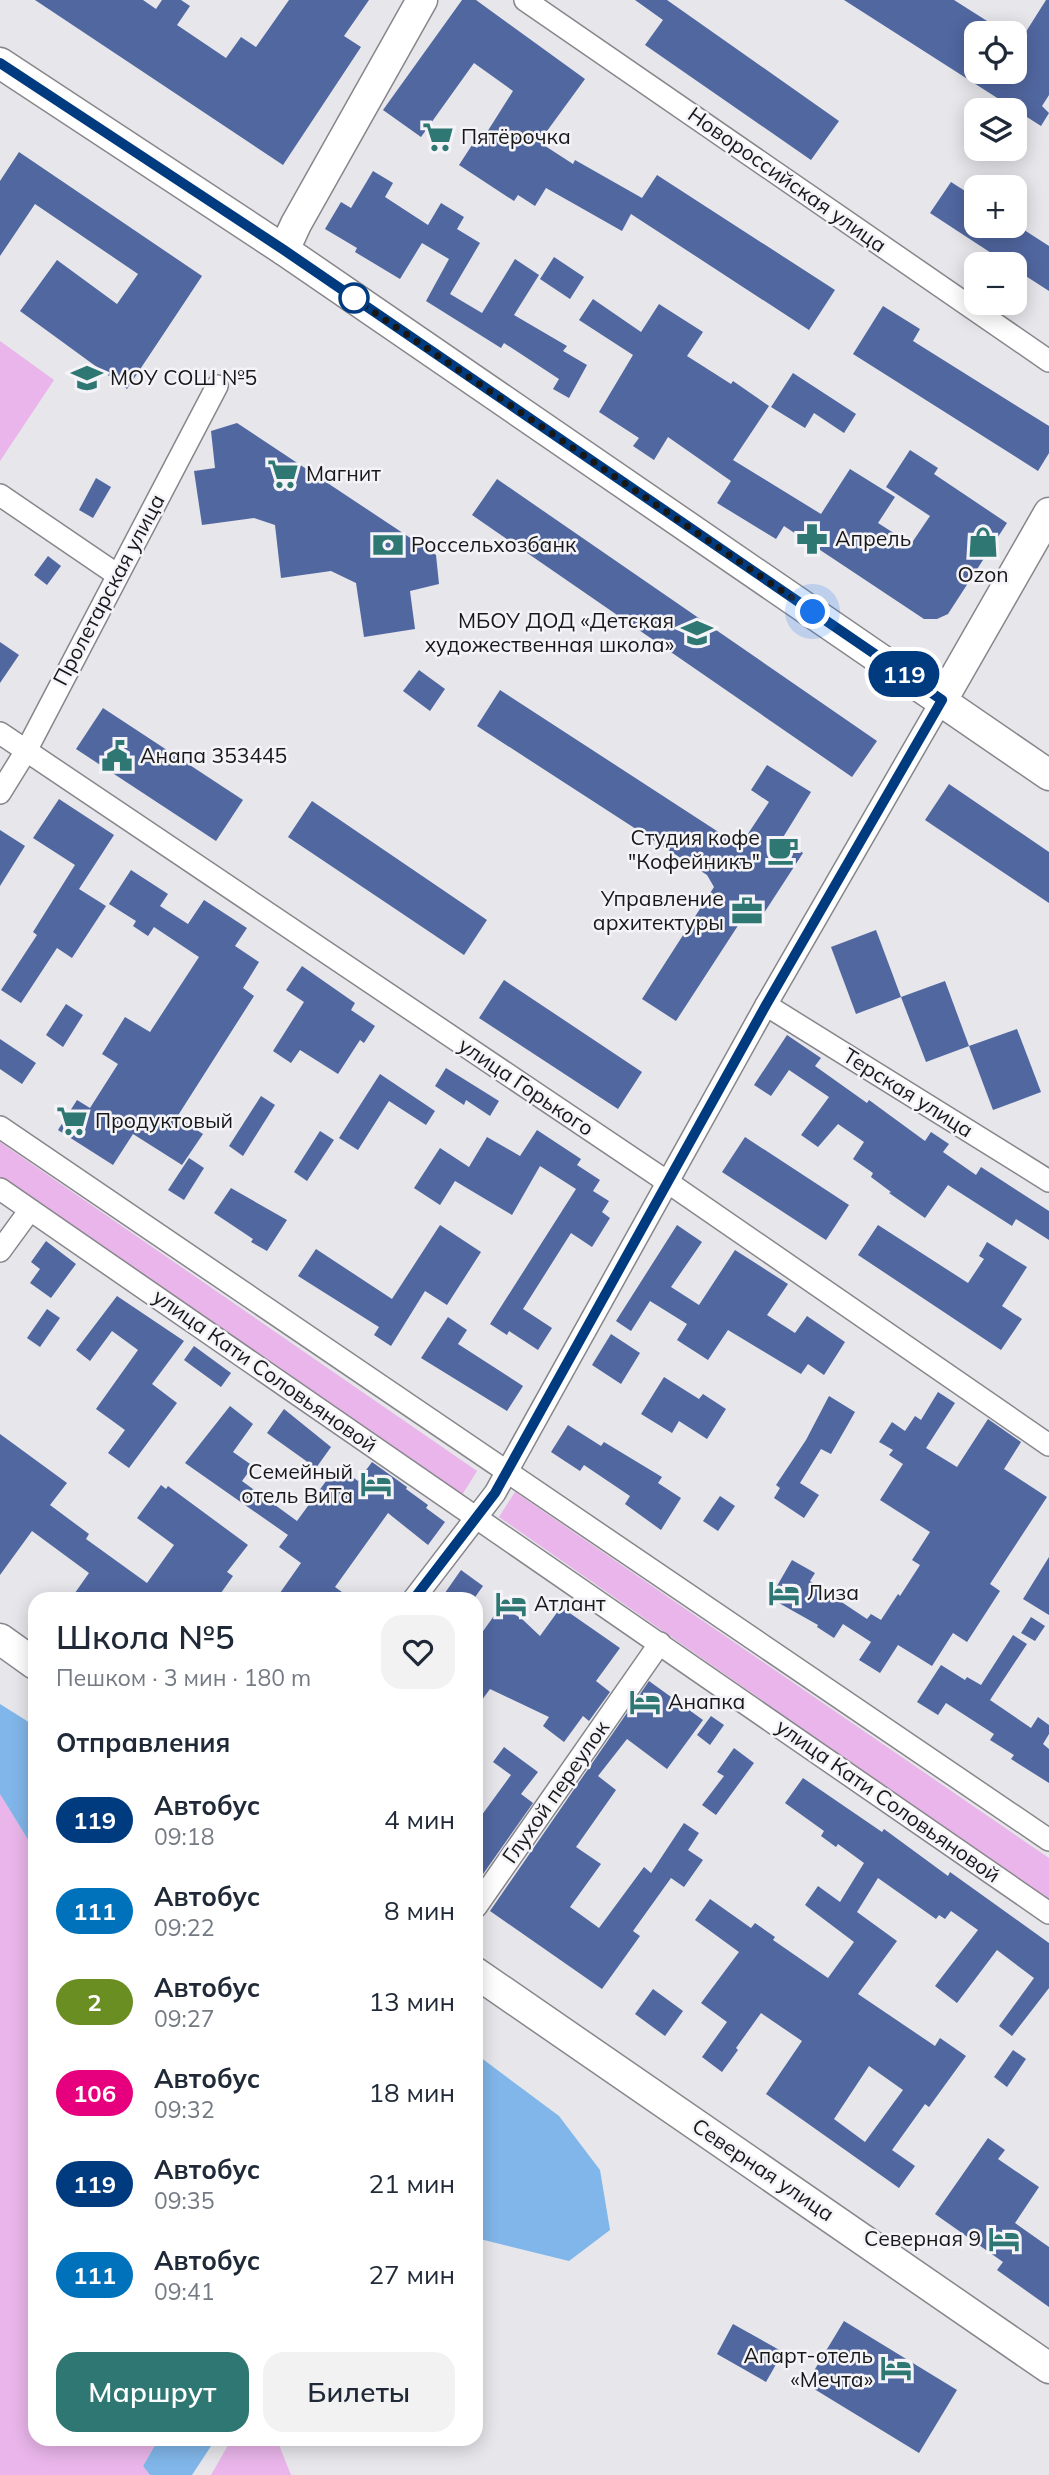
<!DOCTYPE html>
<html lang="ru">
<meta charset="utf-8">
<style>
:root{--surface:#fff;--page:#f2f2f3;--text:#1f2937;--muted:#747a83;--accent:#2e7772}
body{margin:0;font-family:Mulish,sans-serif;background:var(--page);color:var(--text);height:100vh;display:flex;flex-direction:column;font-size:26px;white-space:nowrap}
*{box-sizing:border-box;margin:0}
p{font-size:23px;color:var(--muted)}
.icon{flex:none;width:38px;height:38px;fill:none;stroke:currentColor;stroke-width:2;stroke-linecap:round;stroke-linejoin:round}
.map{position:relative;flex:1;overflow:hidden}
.panel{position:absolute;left:28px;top:1592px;width:455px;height:854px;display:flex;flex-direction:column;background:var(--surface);border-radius:21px;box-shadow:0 4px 18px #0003}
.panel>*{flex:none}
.badge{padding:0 14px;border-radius:23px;font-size:24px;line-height:46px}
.controls{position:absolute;left:964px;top:21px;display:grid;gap:14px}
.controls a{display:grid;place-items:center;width:63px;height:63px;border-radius:14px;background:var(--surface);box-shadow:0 4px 18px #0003;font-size:35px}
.you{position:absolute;width:35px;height:35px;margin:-18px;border:5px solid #fff;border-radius:50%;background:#1a73e8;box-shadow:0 0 0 10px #1a73e833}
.map>.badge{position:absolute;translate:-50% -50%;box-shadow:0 0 0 4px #fff}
h2{padding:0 28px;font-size:26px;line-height:63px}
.round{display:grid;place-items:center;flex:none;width:74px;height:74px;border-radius:21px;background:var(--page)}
.headline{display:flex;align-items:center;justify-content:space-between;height:119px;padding:0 28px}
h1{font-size:33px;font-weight:600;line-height:52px}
.action{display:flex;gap:14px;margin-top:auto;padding:14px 28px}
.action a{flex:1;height:80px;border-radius:21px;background:var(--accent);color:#fff;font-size:28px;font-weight:600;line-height:80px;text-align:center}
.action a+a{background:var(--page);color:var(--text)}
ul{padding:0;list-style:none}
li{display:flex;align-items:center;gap:21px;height:91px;padding:0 28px}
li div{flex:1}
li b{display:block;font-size:26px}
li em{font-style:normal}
li .badge{min-width:77px;font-weight:700;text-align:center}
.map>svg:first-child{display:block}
.green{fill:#e9b5ea}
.water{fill:#80b6e9}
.building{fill:#5167a0;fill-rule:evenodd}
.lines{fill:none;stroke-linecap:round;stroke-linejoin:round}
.street-casing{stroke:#86868b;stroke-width:24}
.secondary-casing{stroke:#86868b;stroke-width:33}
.street{stroke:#fff;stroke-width:21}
.secondary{stroke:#fff;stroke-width:30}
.line-casing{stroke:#fff;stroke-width:16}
.line{stroke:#003b80;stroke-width:10}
.walk{stroke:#181819;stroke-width:7;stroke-dasharray:0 12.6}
.stop-dot{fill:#fff;stroke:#003b80;stroke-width:3.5}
.labels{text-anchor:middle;stroke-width:5;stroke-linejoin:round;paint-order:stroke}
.poi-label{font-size:21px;fill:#181819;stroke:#f4f4f8;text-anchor:start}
.street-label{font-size:21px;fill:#181819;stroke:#f4f4f8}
</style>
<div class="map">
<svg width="1049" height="2475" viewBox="0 0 1049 2475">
<rect width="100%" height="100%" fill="#e6e6eb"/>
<g class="green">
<polygon points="0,341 54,380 0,461"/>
<polygon points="0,1142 477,1471 462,1495 0,1179"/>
<polygon points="515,1492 1049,1858 1049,1900 499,1517"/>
<polygon points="0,1794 35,1851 35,2440 158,2440 143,2466 150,2475 0,2475"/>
<polygon points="231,2440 277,2440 291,2475 211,2475"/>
</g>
<g class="water">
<polygon points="0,1704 35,1726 35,1851 0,1794"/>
<polygon points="476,2054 559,2116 600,2170 610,2230 569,2261 476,2238"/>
<polygon points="158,2440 215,2440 192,2475 150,2475 143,2466"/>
</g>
<g class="building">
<polygon points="35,0 143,0 156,9 162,0 181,0 190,6 177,25 226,58 241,37 256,47 289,0 369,0 344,36 361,47 283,165"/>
<polygon points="462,0 476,0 585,79 539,142 573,164 575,160 642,198 657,175 835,290 809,330 631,214 622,231 546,188 535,206 518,195 514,201 459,165 472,145 477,148 513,91 474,63 421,137 383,110"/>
<polygon points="635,0 667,0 839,121 811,160 645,45 663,20"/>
<polygon points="844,0 954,0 1006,33 976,33 976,72 1015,72 1015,49 1046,0 1049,0 1049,95 1042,106 1049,113 1041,126"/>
<polygon points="19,152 202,276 127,389 20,311 57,260 117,304 138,274 35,204 0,256 0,181"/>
<polygon points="373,171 393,183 385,197 428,225 441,203 464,217 457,229 480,243 450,294 482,313 515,259 539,275 514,315 567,346 563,351 587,365 569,398 553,389 559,379 504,343 501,348 426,301 449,259 422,243 400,279 355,252 357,248 325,229 341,202 351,208"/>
<polygon points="951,182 976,198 976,226 1018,226 1049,246 1049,291 1015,269 1015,264 1008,264 930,213"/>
<polygon points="554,257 584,277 570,299 540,279"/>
<polygon points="593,299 641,332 659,304 703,332 687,356 731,384 733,381 769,406 733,460 821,514 850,469 895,497 878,523 911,544 930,516 886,487 910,450 938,468 934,474 1007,523 948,614 937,619 924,619 784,526 776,539 717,503 731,481 668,437 654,460 633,446 639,438 599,412 633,355 579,320"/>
<polygon points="883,306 920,329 913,341 1049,426 1049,453 1038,471 853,354"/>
<polygon points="793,373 856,414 844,433 814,413 805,428 771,407"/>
<polygon points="237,423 436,555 439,584 410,591 415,629 364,637 356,583 331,571 281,578 275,525 254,518 202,525 194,471 215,468 211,431"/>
<polygon points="96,478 111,487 93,518 79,510"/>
<polygon points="497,479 877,741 852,777 472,515"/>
<polygon points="48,556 61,566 47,585 34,575"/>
<polygon points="0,642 19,655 0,683"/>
<polygon points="419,670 445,689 430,711 403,691"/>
<polygon points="500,690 740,846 769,802 751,790 767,765 811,792 782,839 803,853 764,913 752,904 676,1021 642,999 714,887 707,875 477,726"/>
<polygon points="103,708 243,800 216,841 76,749"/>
<polygon points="949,784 1049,852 1049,903 925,820"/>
<polygon points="59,799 114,835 79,889 106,906 72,958 57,948 21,1003 1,990 37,935 33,932 75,865 33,838"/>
<polygon points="312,801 487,920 464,955 288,837"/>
<polygon points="0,830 25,846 0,886"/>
<polygon points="131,870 168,894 160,906 188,924 204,900 247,928 235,946 259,962 243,988 254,996 177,1117 203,1134 182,1165 133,1134 113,1165 58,1130 77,1100 90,1108 118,1064 102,1054 125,1017 150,1032 199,957 154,927 148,936 133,926 136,921 109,904"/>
<polygon points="876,930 901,997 856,1014 831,947"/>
<polygon points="302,966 355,1003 351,1010 375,1026 364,1043 360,1040 338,1074 300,1050 291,1063 273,1051 304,1002 286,990"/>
<polygon points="504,980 642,1072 618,1109 479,1018"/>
<polygon points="945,981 969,1046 926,1062 901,997"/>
<polygon points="66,1004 83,1015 63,1047 46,1035"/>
<polygon points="1017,1029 1041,1092 993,1110 969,1046"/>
<polygon points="787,1035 821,1058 815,1066 867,1103 869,1100 925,1141 931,1132 949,1144 943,1152 976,1175 981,1167 1049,1211 1049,1240 1016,1219 1012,1226 948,1185 925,1218 889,1193 891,1192 871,1177 873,1173 853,1159 864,1142 838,1124 818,1147 801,1135 829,1097 789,1070 771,1096 754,1085"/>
<polygon points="0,1039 36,1063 22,1084 0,1069"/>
<polygon points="446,1068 499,1101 490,1116 466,1100 464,1105 435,1086"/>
<polygon points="380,1074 435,1111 426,1125 389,1101 358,1150 339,1138"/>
<polygon points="261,1096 275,1105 243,1156 229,1146"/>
<polygon points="537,1130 581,1159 577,1165 600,1180 593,1191 609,1201 602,1212 610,1218 592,1247 571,1233 523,1309 552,1328 538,1350 509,1331 507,1335 490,1324 576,1189 540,1166 512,1215 455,1181 440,1205 414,1188 440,1148 469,1167 487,1137 520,1156"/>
<polygon points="320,1131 334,1140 307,1181 294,1172"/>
<polygon points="745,1137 849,1205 826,1240 722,1172"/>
<polygon points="189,1158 204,1168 184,1200 168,1190"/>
<polygon points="231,1188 287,1220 267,1251 251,1242 253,1239 214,1213"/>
<polygon points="440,1225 481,1252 447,1305 425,1291 391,1346 374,1335 379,1327 298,1276 316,1249 392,1299"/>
<polygon points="677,1225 702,1242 671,1287 699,1305 735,1250 788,1284 767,1315 795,1333 807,1316 845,1342 824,1375 808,1364 801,1374 728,1330 708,1360 677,1340 687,1324 650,1301 631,1331 616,1321"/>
<polygon points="878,1225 968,1283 984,1259 979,1256 987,1242 1027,1267 1002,1306 1022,1319 1001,1350 858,1255"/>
<polygon points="46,1241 76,1264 51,1298 30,1283 40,1269 31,1262"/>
<polygon points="117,1296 184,1341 152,1384 177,1403 129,1468 108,1453 125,1430 96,1409 138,1350 112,1331 90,1361 76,1350"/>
<polygon points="47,1309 60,1318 40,1347 27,1338"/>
<polygon points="448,1317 467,1330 458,1344 523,1386 507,1411 421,1358"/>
<polygon points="611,1334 640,1353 621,1384 592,1365"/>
<polygon points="194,1346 231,1373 221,1387 184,1360"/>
<polygon points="664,1377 699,1399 703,1394 726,1409 707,1439 679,1421 672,1433 641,1414"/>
<polygon points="938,1392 955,1403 926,1448 957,1467 988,1419 1021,1442 1004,1469 1047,1497 990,1584 1000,1591 967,1642 953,1633 932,1666 898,1645 880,1673 859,1660 871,1642 843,1624 834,1638 817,1627 818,1625 770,1598 792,1560 815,1573 810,1581 867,1619 871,1614 881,1620 898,1594 900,1596 920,1565 912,1560 930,1532 880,1500 903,1464 889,1455 893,1450 879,1442 892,1422 905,1431 915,1416 921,1420"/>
<polygon points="829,1396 855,1412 831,1454 821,1449 800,1483 819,1495 804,1518 774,1498 780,1488 776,1485 806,1440"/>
<polygon points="230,1406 253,1424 233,1452 253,1466 242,1481 297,1521 337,1466 358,1481 372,1462 407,1487 406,1489 428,1505 426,1508 445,1522 428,1545 388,1513 335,1587 353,1600 275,1600 301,1563 279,1547 288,1535 185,1463"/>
<polygon points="284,1409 331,1447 316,1468 267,1433"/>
<polygon points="568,1425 601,1446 604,1442 662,1477 658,1483 681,1498 661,1530 625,1504 630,1496 584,1465 580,1471 551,1452"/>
<polygon points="0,1434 67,1483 50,1505 89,1534 86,1539 147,1583 174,1545 137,1518 161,1485 166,1489 168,1486 248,1545 227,1572 233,1576 216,1600 70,1600 89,1573 32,1531 0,1575"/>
<polygon points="720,1496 735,1506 718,1531 703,1521"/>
<polygon points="1049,1557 1049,1615 1023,1599"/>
<polygon points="461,1570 483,1586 473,1600 440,1600"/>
<polygon points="501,1606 522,1619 540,1636 561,1607 620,1648 596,1681 610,1692 589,1721 583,1716 564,1742 543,1726 549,1717 490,1689 476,1708 476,1641"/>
<polygon points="1031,1617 1045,1626 1035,1641 1021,1633"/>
<polygon points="1013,1635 1027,1644 990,1700 1031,1728 1038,1717 1049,1725 1049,1734 1043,1744 1049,1749 1049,1783 1011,1759 1014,1755 990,1740 994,1734 946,1703 938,1715 917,1702 941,1665 965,1680 967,1677 981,1685"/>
<polygon points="649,1681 703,1720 667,1769 627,1739 598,1776 616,1790 576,1847 601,1864 570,1907 599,1928 644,1867 651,1873 684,1823 699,1833 688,1850 703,1860 684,1887 671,1878 633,1931 640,1936 602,1989 490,1911"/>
<polygon points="711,1716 724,1725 710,1745 697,1735"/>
<polygon points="504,1747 538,1772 521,1794 533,1803 476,1884 476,1823 511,1775 493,1762"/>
<polygon points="734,1748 754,1763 716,1815 702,1805 724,1776 717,1772"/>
<path d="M803 1778 882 1832 884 1829 948 1876 950 1872 1049 1943V1988L1012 2036 999 2026 1034 1978 997 1950 957 2003 935 1986 978 1930 951 1911 945 1919 939 1915 936 1919 878 1878 857 1912 897 1941 858 1994 935 2046 940 2038 966 2056 929 2107 925 2104 892 2150 915 2166 899 2188 766 2094 802 2041 761 2013 736 2048 738 2050 722 2072 702 2057 727 2022 701 2003 739 1952 695 1920 710 1899 751 1928 755 1923 775 1937 773 1940 828 1978 854 1942 805 1905 818 1886 840 1902 864 1863 838 1844 836 1847 821 1836 824 1831 785 1803ZM869 2066 903 2090 865 2142 834 2119Z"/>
<polygon points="653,1989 683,2011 665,2036 635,2014"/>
<polygon points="1013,2050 1026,2059 1007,2087 994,2077"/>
<polygon points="988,2138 1005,2150 998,2159 1039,2187 1015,2223 1049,2247 1049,2307 997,2270 1003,2262 935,2214"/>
<polygon points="844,2321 957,2390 919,2453 806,2384"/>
<polygon points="733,2324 783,2352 766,2382 717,2354"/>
</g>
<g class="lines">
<defs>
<g id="street">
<polyline points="525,0 1049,361"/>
<polyline points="0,495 116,574"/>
<polyline points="0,733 669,1183 1049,1445"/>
<polyline points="0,793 26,751 217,386"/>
<polyline points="766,1005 1049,1181"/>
<polyline points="0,1127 1049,1840"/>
<polyline points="0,1189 1049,1913"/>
<polyline points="0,1251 30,1210"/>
<polyline points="413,1600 495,1493 766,1005 942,700"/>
<polyline points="476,1907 660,1643"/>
</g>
<g id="secondary">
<polyline points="0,63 284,250 1049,775"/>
<polyline points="284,250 296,224 422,0"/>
<polyline points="942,700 1049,513"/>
<polyline points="0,1639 35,1664"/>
<polyline points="476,1973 1049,2368"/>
</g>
</defs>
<use href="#street" class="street-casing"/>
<use href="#secondary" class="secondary-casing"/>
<use href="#street" class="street"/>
<use href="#secondary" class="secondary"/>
</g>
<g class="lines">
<defs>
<polyline id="line" points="0,63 284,250 942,700 766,1005 495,1493 413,1600"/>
</defs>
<use href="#line" class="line-casing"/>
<use href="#line" class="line"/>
<polyline class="walk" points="354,298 349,295 813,612"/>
</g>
<defs>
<symbol id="supermarket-bare" viewBox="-9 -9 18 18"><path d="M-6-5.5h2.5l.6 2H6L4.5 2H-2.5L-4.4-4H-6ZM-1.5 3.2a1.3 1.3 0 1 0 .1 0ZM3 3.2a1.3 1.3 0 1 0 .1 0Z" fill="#2e7772" stroke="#f4f4f8" stroke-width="2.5" paint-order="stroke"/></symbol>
<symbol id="school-bare" viewBox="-9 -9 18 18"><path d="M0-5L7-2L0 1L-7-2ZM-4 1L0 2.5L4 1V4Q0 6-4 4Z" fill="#2e7772" stroke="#f4f4f8" stroke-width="2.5" paint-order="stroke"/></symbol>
<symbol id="pharmacy-bare" viewBox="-9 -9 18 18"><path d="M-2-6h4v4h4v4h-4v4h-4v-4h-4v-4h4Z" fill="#2e7772" stroke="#f4f4f8" stroke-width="2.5" paint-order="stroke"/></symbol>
<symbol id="shop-bare" viewBox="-9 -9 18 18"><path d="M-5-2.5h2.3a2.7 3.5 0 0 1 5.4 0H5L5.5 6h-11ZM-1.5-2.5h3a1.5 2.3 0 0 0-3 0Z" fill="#2e7772" stroke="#f4f4f8" stroke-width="2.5" paint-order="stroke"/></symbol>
<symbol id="bank-bare" viewBox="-9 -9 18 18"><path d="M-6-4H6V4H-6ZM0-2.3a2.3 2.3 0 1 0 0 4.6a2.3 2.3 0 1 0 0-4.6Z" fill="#2e7772" stroke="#f4f4f8" stroke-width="2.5" paint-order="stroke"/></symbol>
<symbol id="civic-bare" viewBox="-9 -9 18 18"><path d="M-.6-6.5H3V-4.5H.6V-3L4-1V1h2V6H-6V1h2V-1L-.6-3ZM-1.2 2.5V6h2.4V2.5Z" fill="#2e7772" stroke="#f4f4f8" stroke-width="2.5" paint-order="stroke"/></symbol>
<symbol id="cafe-bare" viewBox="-9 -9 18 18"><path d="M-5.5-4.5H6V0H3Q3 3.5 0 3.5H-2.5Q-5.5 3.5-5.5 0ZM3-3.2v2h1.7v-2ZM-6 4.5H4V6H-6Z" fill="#2e7772" stroke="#f4f4f8" stroke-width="2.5" paint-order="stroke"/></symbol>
<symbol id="office-bare" viewBox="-9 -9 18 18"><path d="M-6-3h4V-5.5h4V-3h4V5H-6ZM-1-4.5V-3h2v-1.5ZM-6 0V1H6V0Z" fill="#2e7772" stroke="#f4f4f8" stroke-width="2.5" paint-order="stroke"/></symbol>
<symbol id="hotel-bare" viewBox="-9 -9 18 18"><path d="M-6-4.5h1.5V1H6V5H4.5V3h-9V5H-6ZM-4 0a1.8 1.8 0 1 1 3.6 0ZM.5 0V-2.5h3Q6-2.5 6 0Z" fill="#2e7772" stroke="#f4f4f8" stroke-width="2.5" paint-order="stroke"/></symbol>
</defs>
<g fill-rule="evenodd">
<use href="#supermarket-bare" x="416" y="115" width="44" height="44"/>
<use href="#school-bare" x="65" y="356" width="44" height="44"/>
<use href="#supermarket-bare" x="261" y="452" width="44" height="44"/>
<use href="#pharmacy-bare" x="790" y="517" width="44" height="44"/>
<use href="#shop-bare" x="961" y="520" width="44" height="44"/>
<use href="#bank-bare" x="366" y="523" width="44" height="44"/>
<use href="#school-bare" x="675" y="611" width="44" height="44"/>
<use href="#civic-bare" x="95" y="734" width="44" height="44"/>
<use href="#cafe-bare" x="761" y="828" width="44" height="44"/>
<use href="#office-bare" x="725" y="889" width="44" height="44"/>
<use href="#supermarket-bare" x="50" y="1099" width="44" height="44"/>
<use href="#hotel-bare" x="354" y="1462" width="44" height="44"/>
<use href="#hotel-bare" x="762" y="1571" width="44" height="44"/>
<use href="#hotel-bare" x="489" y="1582" width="44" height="44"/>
<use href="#hotel-bare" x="623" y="1680" width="44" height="44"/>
<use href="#hotel-bare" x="982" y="2217" width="44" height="44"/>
<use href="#hotel-bare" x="874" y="2346" width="44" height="44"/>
</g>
<circle class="stop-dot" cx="354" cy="298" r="14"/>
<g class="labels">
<g class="poi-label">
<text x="461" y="144">Пятёрочка</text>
<text x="110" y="385">МОУ СОШ №5</text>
<text x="306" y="481">Магнит</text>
<text x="835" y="546">Апрель</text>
<text x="411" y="552">Россельхозбанк</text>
<text x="983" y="582" text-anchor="middle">Ozon</text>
<text x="674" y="628" text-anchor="end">МБОУ ДОД «Детская<tspan x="674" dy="24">художественная школа»</tspan></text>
<text x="140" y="763">Анапа 353445</text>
<text x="760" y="845" text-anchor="end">Студия кофе<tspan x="760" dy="24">"Кофейникъ"</tspan></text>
<text x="724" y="906" text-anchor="end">Управление<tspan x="724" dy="24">архитектуры</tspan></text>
<text x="95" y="1128">Продуктовый</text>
<text x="353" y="1479" text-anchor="end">Семейный<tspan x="353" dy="24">отель ВиТа</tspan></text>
<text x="807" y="1600">Лиза</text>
<text x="534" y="1611">Атлант</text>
<text x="668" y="1709">Анапка</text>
<text x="981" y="2246" text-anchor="end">Северная 9</text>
<text x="873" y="2363" text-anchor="end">Апарт-отель<tspan x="873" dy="24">«Мечта»</tspan></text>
</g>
<g class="street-label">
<text transform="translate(787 180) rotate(35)" y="7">Новороссийская улица</text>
<text transform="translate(109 590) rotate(-62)" y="7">Пролетарская улица</text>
<text transform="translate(526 1087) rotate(34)" y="7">улица Горького</text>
<text transform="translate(908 1093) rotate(32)" y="7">Терская улица</text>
<text transform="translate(265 1371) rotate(35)" y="7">улица Кати Соловьяновой</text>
<text transform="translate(556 1792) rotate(-55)" y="7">Глухой переулок</text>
<text transform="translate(888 1801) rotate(35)" y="7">улица Кати Соловьяновой</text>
<text transform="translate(763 2170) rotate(34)" y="7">Северная улица</text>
</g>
</g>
</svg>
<div class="controls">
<a><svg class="icon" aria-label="locate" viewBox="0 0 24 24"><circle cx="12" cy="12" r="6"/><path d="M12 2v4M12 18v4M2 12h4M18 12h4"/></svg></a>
<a><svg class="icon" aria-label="layers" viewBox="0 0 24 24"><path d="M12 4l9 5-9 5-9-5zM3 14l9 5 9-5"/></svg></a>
<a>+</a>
<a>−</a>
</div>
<div class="you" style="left:813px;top:612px"></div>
<b class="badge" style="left:904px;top:674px;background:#003b80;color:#fff">119</b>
<section class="panel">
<div class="headline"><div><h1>Школа №5</h1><p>Пешком · 3 мин · 180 m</p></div><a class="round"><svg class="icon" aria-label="heart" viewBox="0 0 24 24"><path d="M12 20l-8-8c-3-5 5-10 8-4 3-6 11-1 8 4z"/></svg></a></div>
<h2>Отправления</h2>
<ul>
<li><span class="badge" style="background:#003b80;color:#fff">119</span><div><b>Автобус</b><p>09:18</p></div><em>4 мин</em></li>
<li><span class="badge" style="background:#0072bc;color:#fff">111</span><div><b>Автобус</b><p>09:22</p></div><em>8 мин</em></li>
<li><span class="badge" style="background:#6b8e23;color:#fff">2</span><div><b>Автобус</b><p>09:27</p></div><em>13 мин</em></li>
<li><span class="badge" style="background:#e6007e;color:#fff">106</span><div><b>Автобус</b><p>09:32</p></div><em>18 мин</em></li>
<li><span class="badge" style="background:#003b80;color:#fff">119</span><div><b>Автобус</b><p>09:35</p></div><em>21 мин</em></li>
<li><span class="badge" style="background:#0072bc;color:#fff">111</span><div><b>Автобус</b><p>09:41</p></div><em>27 мин</em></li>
</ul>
<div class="action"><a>Маршрут</a><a>Билеты</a></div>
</section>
</div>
